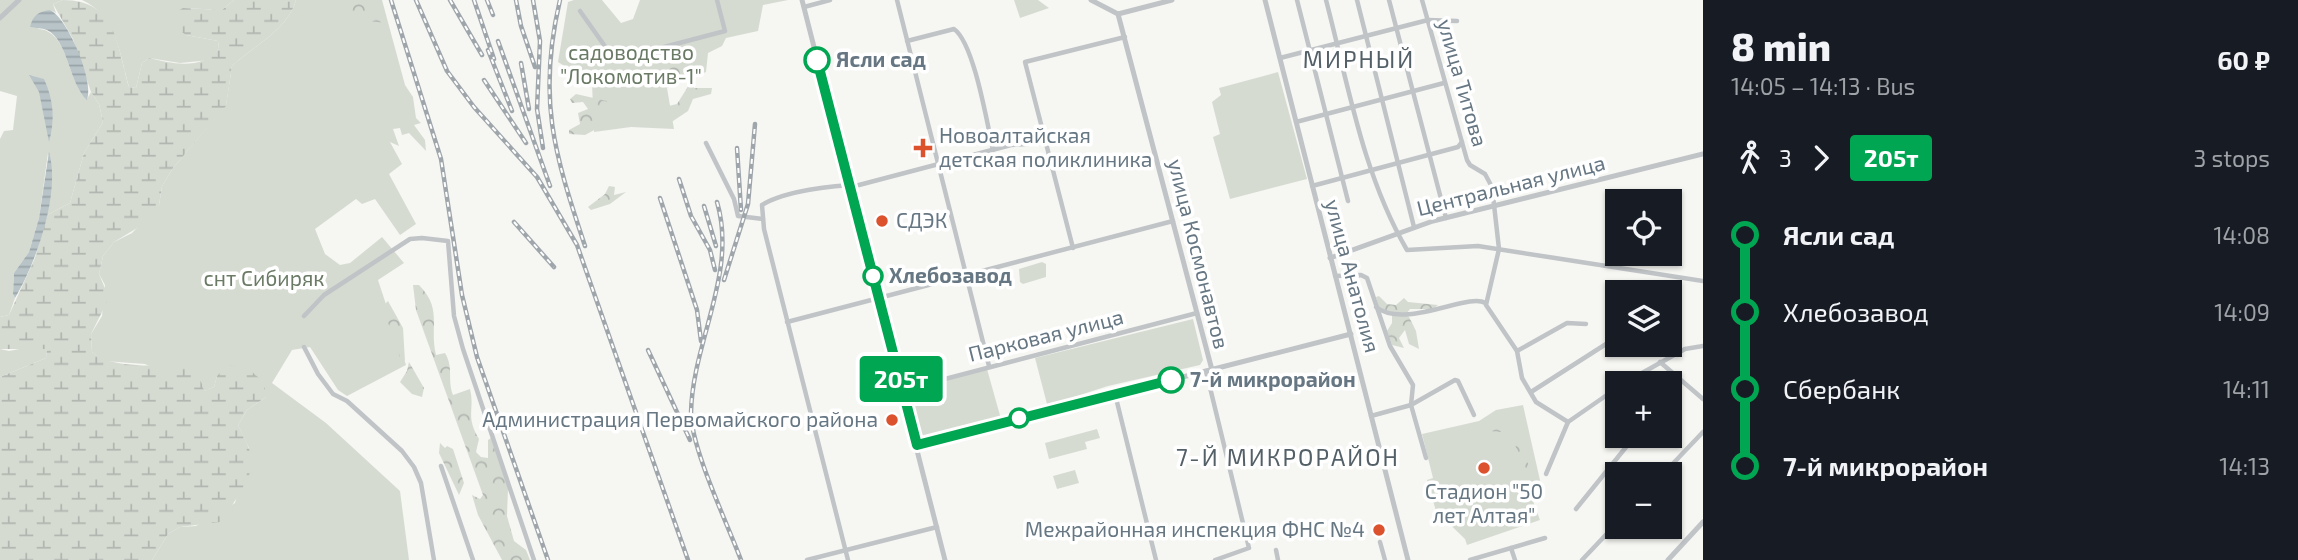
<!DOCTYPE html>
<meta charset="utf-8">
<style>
:root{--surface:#171b24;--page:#242831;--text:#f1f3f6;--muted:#9ea1a6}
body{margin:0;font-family:"Exo 2",sans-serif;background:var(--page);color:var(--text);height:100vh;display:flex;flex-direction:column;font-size:26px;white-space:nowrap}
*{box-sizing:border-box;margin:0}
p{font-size:23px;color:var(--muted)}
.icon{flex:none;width:38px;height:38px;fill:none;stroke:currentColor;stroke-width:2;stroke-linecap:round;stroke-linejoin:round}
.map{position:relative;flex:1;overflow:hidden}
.drawer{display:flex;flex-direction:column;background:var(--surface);width:595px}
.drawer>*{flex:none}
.badge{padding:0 14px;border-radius:5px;font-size:24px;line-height:46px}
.buttons{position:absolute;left:1605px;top:189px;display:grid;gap:14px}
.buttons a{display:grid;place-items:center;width:77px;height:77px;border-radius:0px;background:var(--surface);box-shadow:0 2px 5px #0004;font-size:35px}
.map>.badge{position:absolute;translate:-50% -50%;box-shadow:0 0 0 4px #fff}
.legs{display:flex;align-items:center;gap:10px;height:77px;padding:0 28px;font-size:23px}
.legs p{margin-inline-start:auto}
.overview{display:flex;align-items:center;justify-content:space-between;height:119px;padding:0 28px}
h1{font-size:38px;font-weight:800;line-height:52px}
ul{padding:0 28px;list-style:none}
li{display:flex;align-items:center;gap:24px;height:77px;font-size:26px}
li i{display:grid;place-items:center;width:10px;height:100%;margin:0 9px;background:currentColor}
li i::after{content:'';width:18px;height:18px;margin:-9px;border:5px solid;border-radius:50%;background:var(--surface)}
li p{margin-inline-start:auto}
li:first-child i{background:linear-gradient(#0000 50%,currentColor 0)}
li:last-child i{background:linear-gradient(currentColor 50%,#0000 0)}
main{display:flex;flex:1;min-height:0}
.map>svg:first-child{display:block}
.green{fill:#d6dbd2}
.forest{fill:url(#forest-crowns)}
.wetland{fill:url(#wetland-marsh)}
.water{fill:url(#water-rules)}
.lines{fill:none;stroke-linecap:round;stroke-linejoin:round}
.minor{stroke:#c0c4c7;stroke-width:4.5}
.tertiary{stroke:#c0c4c7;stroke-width:5}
.rail-casing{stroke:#9fa6ab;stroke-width:4.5}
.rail{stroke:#fff;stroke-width:2;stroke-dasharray:5;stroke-linecap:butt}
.line-1-casing{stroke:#fff;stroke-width:16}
.line-1{stroke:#00a651;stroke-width:10}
.stop-1-dot{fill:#fff;stroke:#00a651;stroke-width:3.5}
.poi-dot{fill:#dc522d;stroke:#fff;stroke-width:2.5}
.labels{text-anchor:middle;stroke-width:7;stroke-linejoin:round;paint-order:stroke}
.park-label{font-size:21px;fill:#6a7a65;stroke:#fff}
.stop-label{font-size:21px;font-weight:bold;fill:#667783;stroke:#fff;text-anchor:start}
.street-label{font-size:21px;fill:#667783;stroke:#fff}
.poi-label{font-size:21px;fill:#667783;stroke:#fff;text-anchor:start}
.neighbourhood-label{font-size:23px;letter-spacing:2px;fill:#546068;stroke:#fff}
</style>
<main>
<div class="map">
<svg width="1703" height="560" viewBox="0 0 1703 560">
<defs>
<pattern id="forest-crowns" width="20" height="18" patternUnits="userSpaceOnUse" patternTransform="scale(1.75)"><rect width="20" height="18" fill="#d6dbd2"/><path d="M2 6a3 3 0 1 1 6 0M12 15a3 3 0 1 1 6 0" fill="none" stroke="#b1b6b0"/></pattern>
<pattern id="wetland-marsh" width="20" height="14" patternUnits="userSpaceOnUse" patternTransform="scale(1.75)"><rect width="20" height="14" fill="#d6dbd2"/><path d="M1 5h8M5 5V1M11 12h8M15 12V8" fill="none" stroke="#b1b6b0"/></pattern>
<pattern id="water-rules" width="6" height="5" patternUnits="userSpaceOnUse" patternTransform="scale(1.75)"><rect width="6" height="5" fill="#b8c4c8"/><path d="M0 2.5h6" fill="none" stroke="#99a4a8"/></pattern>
</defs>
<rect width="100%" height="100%" fill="#f6f6f3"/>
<g class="green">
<path d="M0 0H63L53 4 56 13 50 10 38 29C69 30 67 83 87 99L91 92 99 104 103 122 84 153 70 203 47 215 51 167 48 153 39 218 29 252 14 273 13 294 15 298 9 315 0 317V139L4 131 13 130 17 96 0 91Z"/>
<path d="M82 0H234L222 10 183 8 186 35 218 41 219 49 210 60 180 63 149 58 142 63 136 88 129 87C120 55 117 16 82 0Z"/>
<path d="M296 0H382L405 85 413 97 416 118 421 123 414 125 425 140 426 151 409 133 402 135 400 128 393 129 399 146 390 142 402 164 389 174 416 224 400 235 375 199 362 204 356 199 315 229 325 254 340 265 350 263 382 237 404 263 378 280 406 365 347 396 338 390 310 347 292 350 272 383 326 423 400 491 409 560H152L168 534 180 527 196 526 235 503 249 448 238 425 247 410 266 397 217 376 214 387 204 391 145 364 104 361 92 352 91 334 102 316 105 285 99 274 103 256 114 242 132 233 159 205 162 186 173 168 226 105 232 66C254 45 287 31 296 0Z"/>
<polygon points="574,0 602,0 621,23 633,19 640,0 788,0 763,5 758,31 726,38 722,46 708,53 706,72 667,88 674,129 631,127 594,132 592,83 558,62 568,2"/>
<polygon points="1014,0 1038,0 1049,8 1020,18"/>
<polygon points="1278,72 1307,179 1230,199 1213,137 1220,134 1212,102 1221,95 1219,88"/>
<polygon points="1042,262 1046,264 1046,277 1023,284 1020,282 1019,269"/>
<polygon points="1193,319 1203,360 1200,365 1108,386 1024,413 1023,410 1047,404 1035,358"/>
<polygon points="30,347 47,349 46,358 0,377 0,349 9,351"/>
<polygon points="987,369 1001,419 924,440 920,438 909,393 911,390"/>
<polygon points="1523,405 1542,489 1530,493 1540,520 1467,545 1465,539 1436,511 1427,480 1433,478 1422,434 1479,421 1496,410"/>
<polygon points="1097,429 1100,438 1085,442 1087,449 1049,459 1045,443"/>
<polygon points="1075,470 1079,483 1057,489 1053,476"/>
</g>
<g class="forest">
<polygon points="31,0 45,0 0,40 0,27"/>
<polygon points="354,0 380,0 380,12 386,23 359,20 351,15"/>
<polygon points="661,66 688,67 693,75 694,88 712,88 711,94 693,99 688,111 667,125 664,123 670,119 670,114 656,109 677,104 689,85 680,75 654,72 654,69"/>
<polygon points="576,94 607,101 597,118 598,128 585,135 569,134 569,130 580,124 578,113 588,109 583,102 572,103 570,99"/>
<polygon points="609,186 615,187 614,195 626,192 610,204 591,210 588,207 605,194"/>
<path d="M413 285H419C443 309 429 326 436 355L445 353C454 368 447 379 453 395L470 389C475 410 465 416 479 439L476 452 481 457 488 458V440L491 438 508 488 507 516 514 541 526 550 530 560H502L478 515 472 495 480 499 483 495 416 310Z"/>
<polygon points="1379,296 1387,304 1396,305 1404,298 1408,302 1438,305 1433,309 1410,309 1407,313 1416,331 1419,349 1409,344 1405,330 1399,338 1404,348 1392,345 1387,331 1392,323 1392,314 1378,306 1376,297"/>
<path d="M388 301 403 328 405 361 400 358C396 340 387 324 383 306Z"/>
<polygon points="409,362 424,388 422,397 412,394 400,382 407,371"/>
<polygon points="1474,422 1517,428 1530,470 1523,473 1512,433 1468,429"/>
<polygon points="440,443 445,448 447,446 453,449 464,483 459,495 439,453"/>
</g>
<path class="wetland" d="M63 0C117 0 117 46 129 87L136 88 142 63 149 58C173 64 202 70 219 49L218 41 186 35 175 27 174 13 183 8 222 10 234 0H296C287 31 254 45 232 66L226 106 173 168 162 186 159 205 152 219 114 242 103 256 99 274 109 298 91 334 92 352C120 374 165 359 198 372L204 391 214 387 217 376 228 365 246 367 264 382 266 397 247 410 238 425C244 437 251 449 252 463 252 478 230 509 220 522L180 527 168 534 152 560H0V377L46 358 47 349H0V317L9 315 35 258 47 215 70 203 84 153 103 122 99 104 91 92 73 39 53 4Z"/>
<g class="water">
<path d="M50 10C68 18 95 83 87 100 69 84 68 40 47 30 42 28 35 28 30 27 33 15 38 12 50 10Z"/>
<path d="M29 75 44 79C54 101 55 120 49 142L39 92Z"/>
<path d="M49 152C61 193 36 263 15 298L13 294 14 273 29 252 39 218Z"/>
</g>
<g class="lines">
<g class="minor">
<polyline points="897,0 989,366"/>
<polyline points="1297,0 1348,201"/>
<path d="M1326 0C1348 84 1363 175 1407 250L1478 246 1703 281"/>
<polyline points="1357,0 1414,227"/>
<polyline points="1389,0 1446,218"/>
<polyline points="1422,0 1467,160 1470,165 1485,174 1492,187 1499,249 1486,305 1517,351 1522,378 1536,402 1568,422"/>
<polyline points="804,7 830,0"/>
<polyline points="580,11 609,52 616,56 626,57 725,31 717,0"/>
<path d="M907 41 954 29C974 43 987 123 993 150"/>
<polyline points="1280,58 1428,20 1457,21"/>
<polyline points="1296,122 1444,83"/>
<polyline points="706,143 734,199 738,216 763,219"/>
<polyline points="1312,186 1458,147 1462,142"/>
<polyline points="1073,248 1025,62 1125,37"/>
<polyline points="1335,276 1361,275 1367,278 1390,346 1413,385 1411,405 1426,458"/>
<path d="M1376 307C1405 330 1469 292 1485 303"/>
<polyline points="304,316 324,295 410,239 422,238 448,241 454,316 463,349 534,560"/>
<polyline points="787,322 1173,221"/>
<polyline points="304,347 318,374 333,394 347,401 402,451 414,467 421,483 434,560"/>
<polyline points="1517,351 1567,323 1586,324"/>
<polyline points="1660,362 1703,399"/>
<polyline points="1206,371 1249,548 1215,560"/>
<polyline points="1624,383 1685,349 1703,346"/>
<polyline points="903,390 1197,313"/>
<polyline points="1531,392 1617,337"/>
<polyline points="1670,393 1680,380"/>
<polyline points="1115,394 1156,560"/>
<polyline points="1371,416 1411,405 1455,380 1458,381 1474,415"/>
<polyline points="441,466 473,560"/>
<polyline points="1546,474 1568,422 1617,388"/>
<polyline points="1663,474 1703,432"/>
<polyline points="1576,509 1635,436"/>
<polyline points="1380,542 1385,560"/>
<polyline points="1511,548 1515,560"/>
<polyline points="1276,550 1278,560"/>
<polyline points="807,560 937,527"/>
<path d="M848 560 764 229 762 205C784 191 834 185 859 185L1011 145 1040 143 1045 136"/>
<polyline points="1470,560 1545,538"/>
<polyline points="1582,560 1617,523"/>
</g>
<g class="tertiary">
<polyline points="802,0 945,560"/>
<polyline points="1091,0 1118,14 1212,370"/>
<polyline points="1265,0 1408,560"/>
<polyline points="1118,14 1172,0"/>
<polyline points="0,18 19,0"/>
<polyline points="1330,258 1433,221 1703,154"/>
<polyline points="917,445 1351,334"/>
<polyline points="1668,560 1703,522"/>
</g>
<defs>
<g id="rail">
<polyline points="391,0 441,159 462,295 477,357 548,560"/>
<polyline points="416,0 447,71 474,107 537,177 577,245 688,560"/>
<polyline points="450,0 482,55"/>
<polyline points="474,0 494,59"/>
<polyline points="487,0 493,15"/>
<polyline points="516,0 521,26 535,67"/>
<polyline points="533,0 540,41 537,109 543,148"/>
<path d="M560 0C537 98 554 153 585 246"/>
<polyline points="498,41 550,186"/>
<polyline points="488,50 512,111"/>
<polyline points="521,63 529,109"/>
<polyline points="484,80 526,143"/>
<polyline points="737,148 741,210"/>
<polyline points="679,179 691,216 710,250 715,270"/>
<polyline points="660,198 697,310 701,341"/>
<path d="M717 202C738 273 692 343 691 413 691 448 728 525 741 560"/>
<polyline points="704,206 716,246"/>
<polyline points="514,222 554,267"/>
<polyline points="724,280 748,204 755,124"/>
<polyline points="648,350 690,440"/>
</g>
</defs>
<use href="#rail" class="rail-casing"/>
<use href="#rail" class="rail"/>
</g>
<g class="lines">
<defs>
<polyline id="line-1" points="817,60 917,445 1171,380"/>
</defs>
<use href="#line-1" class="line-1-casing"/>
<use href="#line-1" class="line-1"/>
</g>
<g class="stop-1-dot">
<circle cx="817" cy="60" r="12"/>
<circle cx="873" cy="276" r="9"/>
<circle cx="1171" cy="380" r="12"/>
<circle cx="1019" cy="418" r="9"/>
</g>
<g class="poi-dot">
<path d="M919.5 137.5h7v7h7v7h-7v7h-7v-7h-7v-7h7z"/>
<circle cx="882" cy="221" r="7"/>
<circle cx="892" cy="420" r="7"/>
<circle cx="1484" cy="468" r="7"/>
<circle cx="1379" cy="530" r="7"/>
</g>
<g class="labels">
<g class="park-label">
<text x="631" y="60">садоводство<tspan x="631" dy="24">"Локомотив-1"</tspan></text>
<text x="264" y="286">снт Сибиряк</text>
</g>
<g class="stop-label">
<text x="836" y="67">Ясли сад</text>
<text x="889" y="283">Хлебозавод</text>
<text x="1190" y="387">7-й микрорайон</text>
</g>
<g class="street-label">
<text transform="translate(1462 83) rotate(74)" y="7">улица Титова</text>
<text transform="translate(1511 186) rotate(-14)" y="7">Центральная улица</text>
<text transform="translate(1198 254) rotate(76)" y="7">улица Космонавтов</text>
<text transform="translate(1352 276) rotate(75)" y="7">улица Анатолия</text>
<text transform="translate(1046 336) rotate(-14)" y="7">Парковая улица</text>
</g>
<g class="poi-label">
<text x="939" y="143">Новоалтайская<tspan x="939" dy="24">детская поликлиника</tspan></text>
<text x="896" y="228">СДЭК</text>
<text x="878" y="427" text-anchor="end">Администрация Первомайского района</text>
<text x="1484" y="499" text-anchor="middle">Стадион "50<tspan x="1484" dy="24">лет Алтая"</tspan></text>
<text x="1365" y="537" text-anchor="end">Межрайонная инспекция ФНС №4</text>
</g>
<g class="neighbourhood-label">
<text x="1359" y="68">МИРНЫЙ</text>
<text x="1288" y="466">7-Й МИКРОРАЙОН</text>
</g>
</g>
</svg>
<div class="buttons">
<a><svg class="icon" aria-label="locate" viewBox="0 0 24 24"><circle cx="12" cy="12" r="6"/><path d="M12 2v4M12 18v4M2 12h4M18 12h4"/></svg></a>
<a><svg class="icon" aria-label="layers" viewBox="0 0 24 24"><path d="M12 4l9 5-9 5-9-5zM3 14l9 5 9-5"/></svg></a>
<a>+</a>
<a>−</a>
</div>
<b class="badge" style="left:901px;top:379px;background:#00a651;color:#fff">205т</b>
</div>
<section class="drawer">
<div class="overview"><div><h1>8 min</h1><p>14:05 – 14:13 · Bus</p></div><b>60 ₽</b></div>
<div class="legs"><svg class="icon" aria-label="walk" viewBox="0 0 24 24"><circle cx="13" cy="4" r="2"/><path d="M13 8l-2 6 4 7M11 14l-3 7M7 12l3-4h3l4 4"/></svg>3<svg class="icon" aria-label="forward" viewBox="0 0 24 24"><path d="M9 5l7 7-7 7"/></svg><b class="badge" style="background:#00a651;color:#fff">205т</b><p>3 stops</p></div>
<ul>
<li><i style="color:#00a651"></i><b>Ясли сад</b><p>14:08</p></li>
<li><i style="color:#00a651"></i><span>Хлебозавод</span><p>14:09</p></li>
<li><i style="color:#00a651"></i><span>Сбербанк</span><p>14:11</p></li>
<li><i style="color:#00a651"></i><b>7-й микрорайон</b><p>14:13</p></li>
</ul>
</section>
</main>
